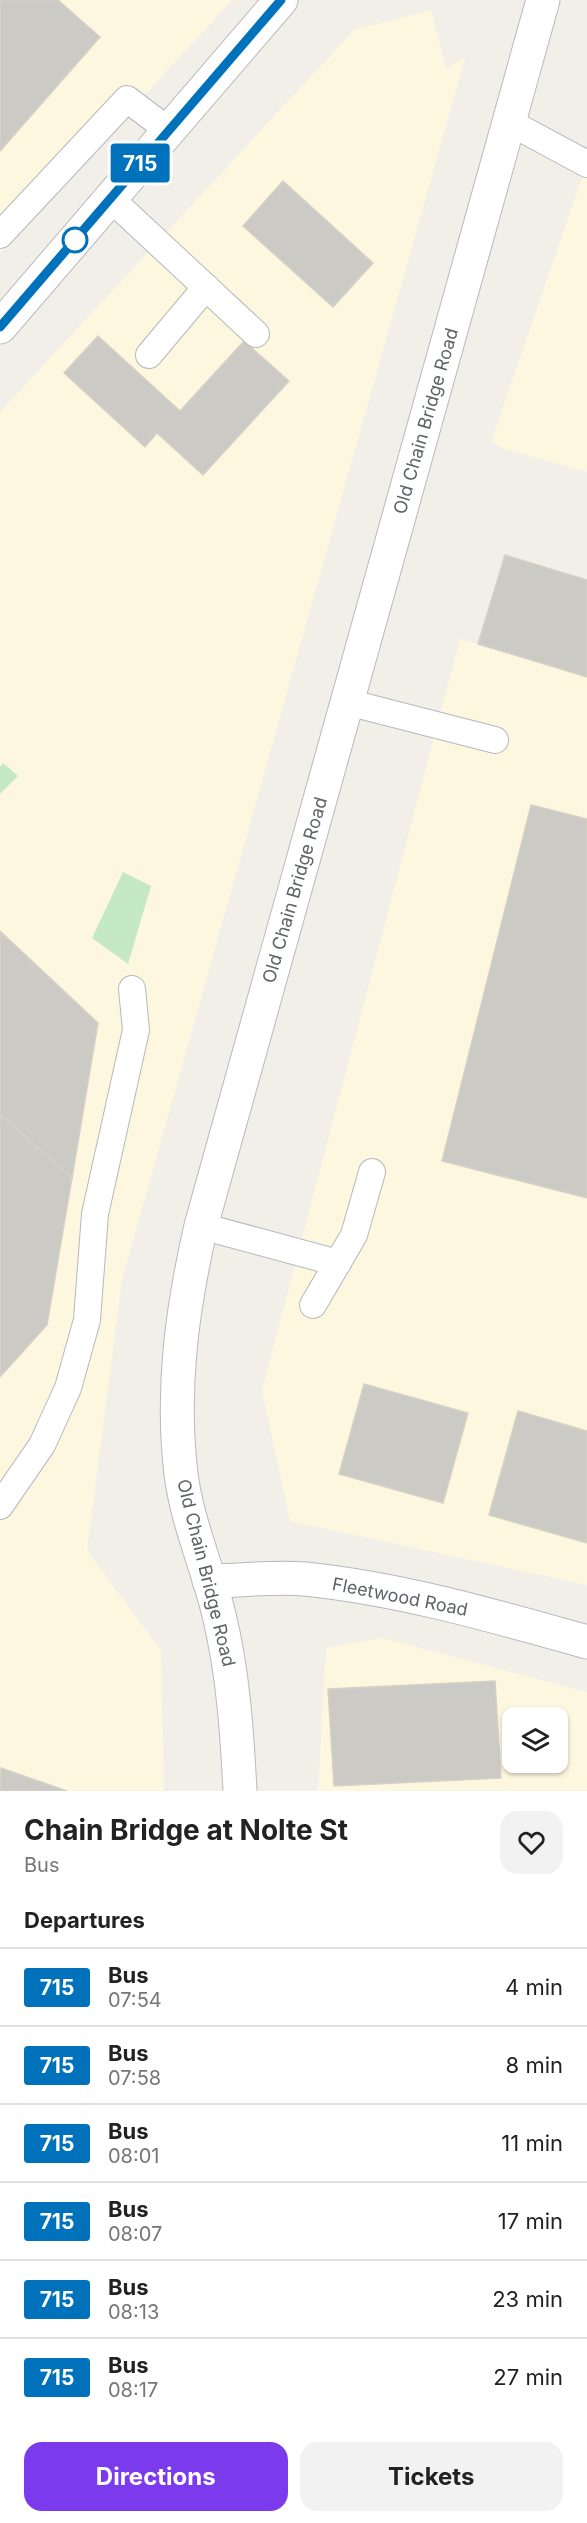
<!DOCTYPE html>
<style>
:root{--surface:#fff;--page:#f2f2f2;--text:#222;--muted:#767676;--line:#e0e0e0;--accent:#7c3aed}
body{margin:0;font-family:Inter,sans-serif;background:var(--page);color:var(--text);height:100vh;display:flex;flex-direction:column;font-size:22px;white-space:nowrap}
*{box-sizing:border-box;margin:0}
p{font-size:20px;color:var(--muted)}
.icon{flex:none;width:33px;height:33px;fill:none;stroke:currentColor;stroke-width:2;stroke-linecap:round;stroke-linejoin:round}
.map{position:relative;height:1791px;overflow:hidden}
.side{display:flex;flex-direction:column;background:var(--surface);flex:1}
.side>*{flex:none}
.badge{padding:0 12px;border-radius:4px;font-size:21px;line-height:39px}
.tools{position:absolute;left:502px;top:1707px;display:grid;gap:12px}
.tools a{display:grid;place-items:center;width:66px;height:66px;border-radius:12px;background:var(--surface);box-shadow:0 2px 4px #0004;font-size:30px}
.map>.badge{position:absolute;translate:-50% -50%;box-shadow:0 0 0 3px #fff}
h2{padding:0 24px;font-size:22px;line-height:54px}
.round{display:grid;place-items:center;flex:none;width:63px;height:63px;border-radius:18px;background:var(--page)}
.summary{display:flex;align-items:center;justify-content:space-between;height:102px;padding:0 24px}
h1{font-size:28px;font-weight:700;line-height:45px}
.button{display:flex;gap:12px;margin-top:auto;padding:12px 24px}
.button a{flex:1;height:69px;border-radius:18px;background:var(--accent);color:#fff;font-size:24px;font-weight:700;line-height:69px;text-align:center}
.button a+a{background:var(--page);color:var(--text)}
ul{padding:0;list-style:none}
li{display:flex;align-items:center;gap:18px;height:78px;padding:0 24px;border-top:2px solid var(--line)}
li div{flex:1}
li b{display:block;font-size:22px}
li em{font-style:normal}
li .badge{min-width:66px;font-weight:700;text-align:center}
.map>svg:first-child{display:block}
.commercial{fill:#fef7e0;fill-rule:evenodd}
.green{fill:#c5e8c5}
.building{fill:#cccac5;stroke:#d6d1c6;stroke-width:1.5}
.lines{fill:none;stroke-linecap:round;stroke-linejoin:round}
.lane-casing{stroke:#b5b8bc;stroke-width:28}
.street-casing{stroke:#b5b8bc;stroke-width:35}
.secondary-casing{stroke:#b6babf;stroke-width:35}
.lane{stroke:#fff;stroke-width:26}
.street{stroke:#fff;stroke-width:33}
.secondary{stroke:#fff;stroke-width:33}
.line-casing{stroke:#fff;stroke-width:14}
.line{stroke:#0072bc;stroke-width:9}
.stop-dot{fill:#fff;stroke:#0072bc;stroke-width:3}
.labels{text-anchor:middle;stroke-width:4.5;stroke-linejoin:round;paint-order:stroke}
.street-label{font-size:18px;fill:#5f6368;stroke:#fff}
</style>
<div class="map">
<svg width="587" height="1791" viewBox="0 0 587 1791">
<rect width="100%" height="100%" fill="#f1efe8"/>
<g class="commercial">
<polygon points="0,0 232,0 0,253"/>
<polygon points="431,10 446,68 465,58 122,1280 87,1550 161,1651 164,1791 0,1791 0,412 354,30"/>
<polygon points="587,163 587,472 505,449 491,442"/>
<polygon points="460,639 587,676 587,1585 290,1521 262,1390"/>
<path d="M382 1638 587 1692V1791H318L326 1648ZM513 1718H558V1762H513Z"/>
</g>
<g class="green">
<polygon points="3,763 18,776 0,794 0,767"/>
<polygon points="123,872 151,886 128,964 92,938"/>
</g>
<g class="building">
<polygon points="0,0 58,0 100,37 0,151"/>
<polygon points="283,181 373,263 333,307 243,226"/>
<polygon points="98,336 180,411 244,341 289,381 203,475 157,433 145,447 64,373"/>
<polygon points="505,555 587,580 587,677 478,644"/>
<polygon points="531,805 587,819 587,1198 442,1161"/>
<polygon points="0,931 98,1023 72,1178 0,1114"/>
<polygon points="0,1114 72,1178 47,1325 0,1377"/>
<polygon points="364,1384 468,1413 443,1503 339,1474"/>
<polygon points="518,1411 587,1431 587,1543 489,1515"/>
<polygon points="495,1681 501,1778 334,1786 328,1689"/>
<polygon points="1,1768 67,1791 0,1791"/>
</g>
<g class="lines">
<defs>
<g id="lane">
<polyline points="509,122 587,164"/>
<polyline points="110,198 256,334"/>
<polyline points="0,235 127,99 168,130"/>
<polyline points="149,355 206,287"/>
<polyline points="347,702 495,740"/>
<polyline points="201,1226 338,1263"/>
<polyline points="313,1305 354,1235 372,1172"/>
<polyline points="0,1506 42,1445 68,1388 87,1320 95,1214 136,1030 132,989"/>
</g>
<path id="street" d="M209 1581C241 1581 274 1576 305 1579 402 1589 494 1616 587 1642"/>
<g id="secondary">
<polyline points="0,327 281,0"/>
<path d="M240 1791C237 1732 233 1672 219 1615 208 1568 187 1522 181 1474 171 1389 182 1309 201 1226L543 0"/>
</g>
</defs>
<use href="#lane" class="lane-casing"/>
<use href="#street" class="street-casing"/>
<use href="#secondary" class="secondary-casing"/>
<use href="#lane" class="lane"/>
<use href="#street" class="street"/>
<use href="#secondary" class="secondary"/>
</g>
<g class="lines">
<defs>
<polyline id="line" points="0,327 281,0"/>
</defs>
<use href="#line" class="line-casing"/>
<use href="#line" class="line"/>
</g>
<circle class="stop-dot" cx="75" cy="240" r="12"/>
<g class="labels">
<g class="street-label">
<text transform="translate(426 421) rotate(-74)" y="6">Old Chain Bridge Road</text>
<text transform="translate(295 890) rotate(-74)" y="6">Old Chain Bridge Road</text>
<text transform="translate(206 1573) rotate(76)" y="6">Old Chain Bridge Road</text>
<text transform="translate(400 1597) rotate(11)" y="6">Fleetwood Road</text>
</g>
</g>
</svg>
<div class="tools">
<a><svg class="icon" aria-label="layers" viewBox="0 0 24 24"><path d="M12 4l9 5-9 5-9-5zM3 14l9 5 9-5"/></svg></a>
</div>
<b class="badge" style="left:140px;top:163px;background:#0072bc;color:#fff">715</b>
</div>
<section class="side">
<div class="summary"><div><h1>Chain Bridge at Nolte St</h1><p>Bus</p></div><a class="round"><svg class="icon" aria-label="heart" viewBox="0 0 24 24"><path d="M12 20l-8-8c-3-5 5-10 8-4 3-6 11-1 8 4z"/></svg></a></div>
<h2>Departures</h2>
<ul>
<li><span class="badge" style="background:#0072bc;color:#fff">715</span><div><b>Bus</b><p>07:54</p></div><em>4 min</em></li>
<li><span class="badge" style="background:#0072bc;color:#fff">715</span><div><b>Bus</b><p>07:58</p></div><em>8 min</em></li>
<li><span class="badge" style="background:#0072bc;color:#fff">715</span><div><b>Bus</b><p>08:01</p></div><em>11 min</em></li>
<li><span class="badge" style="background:#0072bc;color:#fff">715</span><div><b>Bus</b><p>08:07</p></div><em>17 min</em></li>
<li><span class="badge" style="background:#0072bc;color:#fff">715</span><div><b>Bus</b><p>08:13</p></div><em>23 min</em></li>
<li><span class="badge" style="background:#0072bc;color:#fff">715</span><div><b>Bus</b><p>08:17</p></div><em>27 min</em></li>
</ul>
<div class="button"><a>Directions</a><a>Tickets</a></div>
</section>
